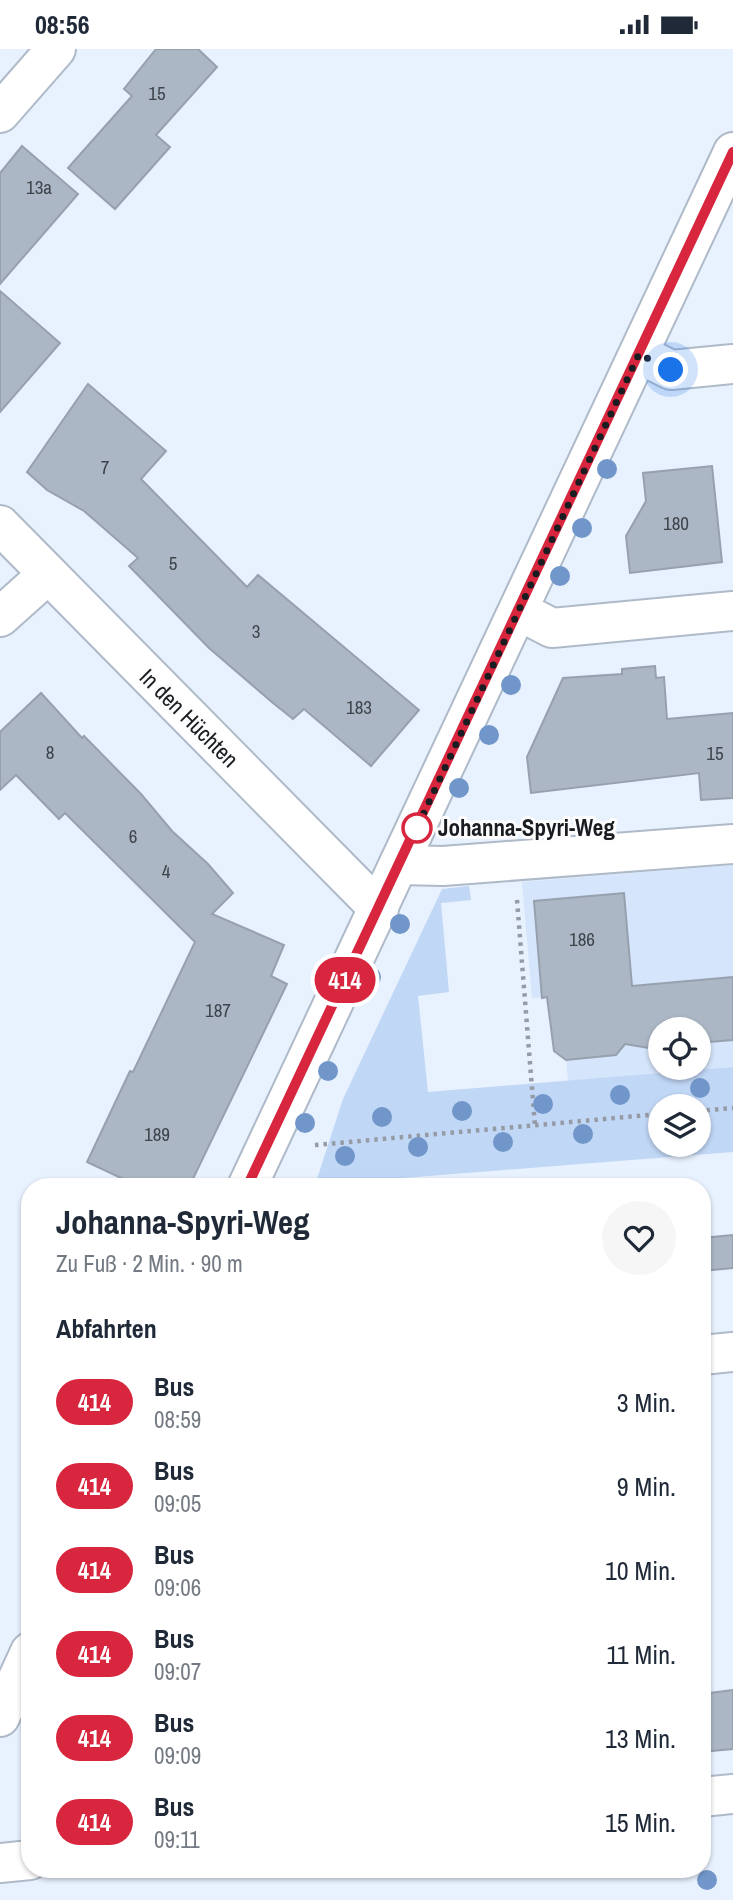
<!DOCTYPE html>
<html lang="de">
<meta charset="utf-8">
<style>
:root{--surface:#fff;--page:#f6f6f7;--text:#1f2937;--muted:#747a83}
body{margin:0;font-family:"Archivo Narrow",sans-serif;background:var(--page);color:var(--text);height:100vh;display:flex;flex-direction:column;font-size:26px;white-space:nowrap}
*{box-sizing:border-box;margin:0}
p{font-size:23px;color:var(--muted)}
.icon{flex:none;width:38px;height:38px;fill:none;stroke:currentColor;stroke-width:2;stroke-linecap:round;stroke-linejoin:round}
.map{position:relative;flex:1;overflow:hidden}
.sheet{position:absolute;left:21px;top:1129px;width:690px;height:700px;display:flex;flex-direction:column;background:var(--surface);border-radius:28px;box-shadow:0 2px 5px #0004}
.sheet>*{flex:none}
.badge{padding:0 14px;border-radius:23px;font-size:24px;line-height:46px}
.tools{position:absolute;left:648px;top:968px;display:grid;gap:14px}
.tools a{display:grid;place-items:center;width:63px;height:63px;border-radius:50%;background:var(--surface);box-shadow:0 2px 5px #0004;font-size:35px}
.you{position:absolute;width:35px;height:35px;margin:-18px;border:5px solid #fff;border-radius:50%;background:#1a73e8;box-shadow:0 0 0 10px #1a73e833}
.map>.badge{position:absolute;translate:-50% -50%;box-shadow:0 0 0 4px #fff}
h2{padding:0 35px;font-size:26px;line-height:63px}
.round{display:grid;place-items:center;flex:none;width:74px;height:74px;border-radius:37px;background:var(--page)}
.headline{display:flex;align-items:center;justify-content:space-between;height:119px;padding:0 35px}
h1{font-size:33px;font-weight:700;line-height:52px}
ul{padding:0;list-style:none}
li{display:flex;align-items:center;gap:21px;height:84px;padding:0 35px}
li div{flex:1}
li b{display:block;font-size:26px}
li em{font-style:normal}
li .badge{min-width:77px;font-weight:700;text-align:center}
.status{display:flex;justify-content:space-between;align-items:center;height:49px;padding:0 35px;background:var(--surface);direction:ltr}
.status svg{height:19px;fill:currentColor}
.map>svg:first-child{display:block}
.built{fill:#d5e5fb;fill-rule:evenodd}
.green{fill:#c1d7f6;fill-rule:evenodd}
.building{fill:#acb7c6;stroke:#96a0af;stroke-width:2}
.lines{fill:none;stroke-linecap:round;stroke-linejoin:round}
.minor-casing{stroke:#afbac9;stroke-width:42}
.path{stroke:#959ba5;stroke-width:4.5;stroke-dasharray:3.5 5;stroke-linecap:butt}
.minor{stroke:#fff;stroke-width:38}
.tree{fill:#7196c9}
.line-casing{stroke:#fff;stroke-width:16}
.line{stroke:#d7263d;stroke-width:10}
.walk{stroke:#191d22;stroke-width:7;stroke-dasharray:0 12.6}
.stop-dot{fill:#fff;stroke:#d7263d;stroke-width:3.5}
.labels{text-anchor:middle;stroke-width:6;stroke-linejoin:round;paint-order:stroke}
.number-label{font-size:19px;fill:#3e444b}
.street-label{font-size:23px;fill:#191d22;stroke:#fdfdfd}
.stop-label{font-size:23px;font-weight:bold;fill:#191d22;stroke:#fdfdfd;text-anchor:start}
</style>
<div class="status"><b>08:56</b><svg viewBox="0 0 49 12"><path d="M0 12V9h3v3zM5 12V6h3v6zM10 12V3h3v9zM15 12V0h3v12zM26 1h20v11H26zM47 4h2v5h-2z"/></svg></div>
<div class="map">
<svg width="733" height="1851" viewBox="0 0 733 1851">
<rect width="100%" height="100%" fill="#e8f1fe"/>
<path class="built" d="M733 816V1018L568 1032 566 1011 554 1002 551 979 552 948 532 949 522 833ZM660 980H698V1018H660Z"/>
<path class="green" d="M469 837 471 851 441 854 449 943 418 947 428 1043 733 1018V1103L315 1136 343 1050 442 840ZM660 1057H698V1096H660Z"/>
<g class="building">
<polygon points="156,0 198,0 217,18 156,86 170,98 115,160 68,119 132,47 124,40"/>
<polygon points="22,97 78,145 0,235 0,124"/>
<polygon points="0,242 60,294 0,363"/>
<polygon points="88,335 166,402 141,430 247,538 258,526 419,661 371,717 304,660 293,670 273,654 209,599 129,517 138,509 84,462 47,441 27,423"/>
<polygon points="712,417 722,513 630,524 626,487 646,452 643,424"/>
<polygon points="655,617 656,629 664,628 667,670 733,664 733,749 701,751 699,724 531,744 527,708 563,629 622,625 622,620"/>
<polygon points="41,644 82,689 84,687 141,745 172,782 208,815 233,844 212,865 284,896 271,927 287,935 189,1138 140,1138 87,1113 130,1022 133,1023 195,893 65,764 59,770 16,726 0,741 0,683"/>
<polygon points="624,844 632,937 733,928 733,991 698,994 698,980 660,980 660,998 649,999 625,995 616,1006 566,1011 554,1002 547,948 542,949 534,852"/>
<polygon points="733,1186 733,1219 702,1222 702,1189"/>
<polygon points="733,1641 733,1700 702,1703 702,1645"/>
</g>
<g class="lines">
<defs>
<g id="minor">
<polyline points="0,64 56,0"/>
<polyline points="639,305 671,321 733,315"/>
<polyline points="0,476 379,860"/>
<polyline points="519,562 552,579 733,562"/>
<polyline points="0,568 47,526"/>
<polyline points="399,816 443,817 733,795"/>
<polyline points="247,1138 733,103"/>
<polyline points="702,1306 733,1303"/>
<polyline points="0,1668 30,1603"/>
<polyline points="702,1748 733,1745"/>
<polyline points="0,1814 30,1811"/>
</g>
</defs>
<use href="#minor" class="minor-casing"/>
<g class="path">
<polyline points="517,851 535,1077"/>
<polyline points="698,1062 733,1059"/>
<polyline points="315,1096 660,1065"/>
</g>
<use href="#minor" class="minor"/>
</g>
<g class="tree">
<circle cx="607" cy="420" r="10"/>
<circle cx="582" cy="479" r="10"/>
<circle cx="560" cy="527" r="10"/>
<circle cx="511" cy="636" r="10"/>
<circle cx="489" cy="686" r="10"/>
<circle cx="459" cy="739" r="10"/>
<circle cx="400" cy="875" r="10"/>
<circle cx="371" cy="928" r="10"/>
<circle cx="328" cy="1022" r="10"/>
<circle cx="700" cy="1039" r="10"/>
<circle cx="620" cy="1046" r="10"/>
<circle cx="543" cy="1055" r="10"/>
<circle cx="462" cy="1062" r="10"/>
<circle cx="382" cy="1068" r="10"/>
<circle cx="305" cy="1074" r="10"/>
<circle cx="583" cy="1085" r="10"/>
<circle cx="503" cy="1093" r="10"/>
<circle cx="418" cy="1098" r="10"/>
<circle cx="345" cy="1107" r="10"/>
<circle cx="707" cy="1831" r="10"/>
</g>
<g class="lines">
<defs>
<polyline id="line" points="247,1138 733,103"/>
</defs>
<use href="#line" class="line-casing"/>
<use href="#line" class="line"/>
<polyline class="walk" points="417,779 415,783 639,305 671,321"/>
</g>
<circle class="stop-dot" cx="417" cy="779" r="14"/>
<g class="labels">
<g class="number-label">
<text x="157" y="51">15</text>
<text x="39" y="145">13a</text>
<text x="105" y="425">7</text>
<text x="676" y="481">180</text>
<text x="173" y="521">5</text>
<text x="256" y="589">3</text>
<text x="359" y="665">183</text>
<text x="50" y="710">8</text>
<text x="715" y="711">15</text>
<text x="133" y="794">6</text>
<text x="166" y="829">4</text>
<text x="582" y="897">186</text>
<text x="218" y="968">187</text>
<text x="157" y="1092">189</text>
</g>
<g class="street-label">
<text transform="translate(189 669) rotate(45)" y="8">In den Hüchten</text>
</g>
<g class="stop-label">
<text x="438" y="787">Johanna-Spyri-Weg</text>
</g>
</g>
</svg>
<div class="tools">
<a><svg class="icon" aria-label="locate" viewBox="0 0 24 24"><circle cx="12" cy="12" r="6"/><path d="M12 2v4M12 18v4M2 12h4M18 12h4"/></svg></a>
<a><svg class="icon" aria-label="layers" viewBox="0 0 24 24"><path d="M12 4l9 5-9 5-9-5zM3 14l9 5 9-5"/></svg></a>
</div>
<div class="you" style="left:671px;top:321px"></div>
<b class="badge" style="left:345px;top:931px;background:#d7263d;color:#fff">414</b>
<section class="sheet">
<div class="headline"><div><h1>Johanna-Spyri-Weg</h1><p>Zu Fuß · 2 Min. · 90 m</p></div><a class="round"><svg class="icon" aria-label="heart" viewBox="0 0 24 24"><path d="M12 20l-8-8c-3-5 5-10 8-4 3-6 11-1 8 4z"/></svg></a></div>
<h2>Abfahrten</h2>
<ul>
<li><span class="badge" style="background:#d7263d;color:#fff">414</span><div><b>Bus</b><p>08:59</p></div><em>3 Min.</em></li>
<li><span class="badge" style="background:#d7263d;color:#fff">414</span><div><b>Bus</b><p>09:05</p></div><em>9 Min.</em></li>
<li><span class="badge" style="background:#d7263d;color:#fff">414</span><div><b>Bus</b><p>09:06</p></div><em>10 Min.</em></li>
<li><span class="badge" style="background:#d7263d;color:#fff">414</span><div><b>Bus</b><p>09:07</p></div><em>11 Min.</em></li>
<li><span class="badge" style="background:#d7263d;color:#fff">414</span><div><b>Bus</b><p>09:09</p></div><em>13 Min.</em></li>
<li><span class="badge" style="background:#d7263d;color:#fff">414</span><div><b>Bus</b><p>09:11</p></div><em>15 Min.</em></li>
</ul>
</section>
</div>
